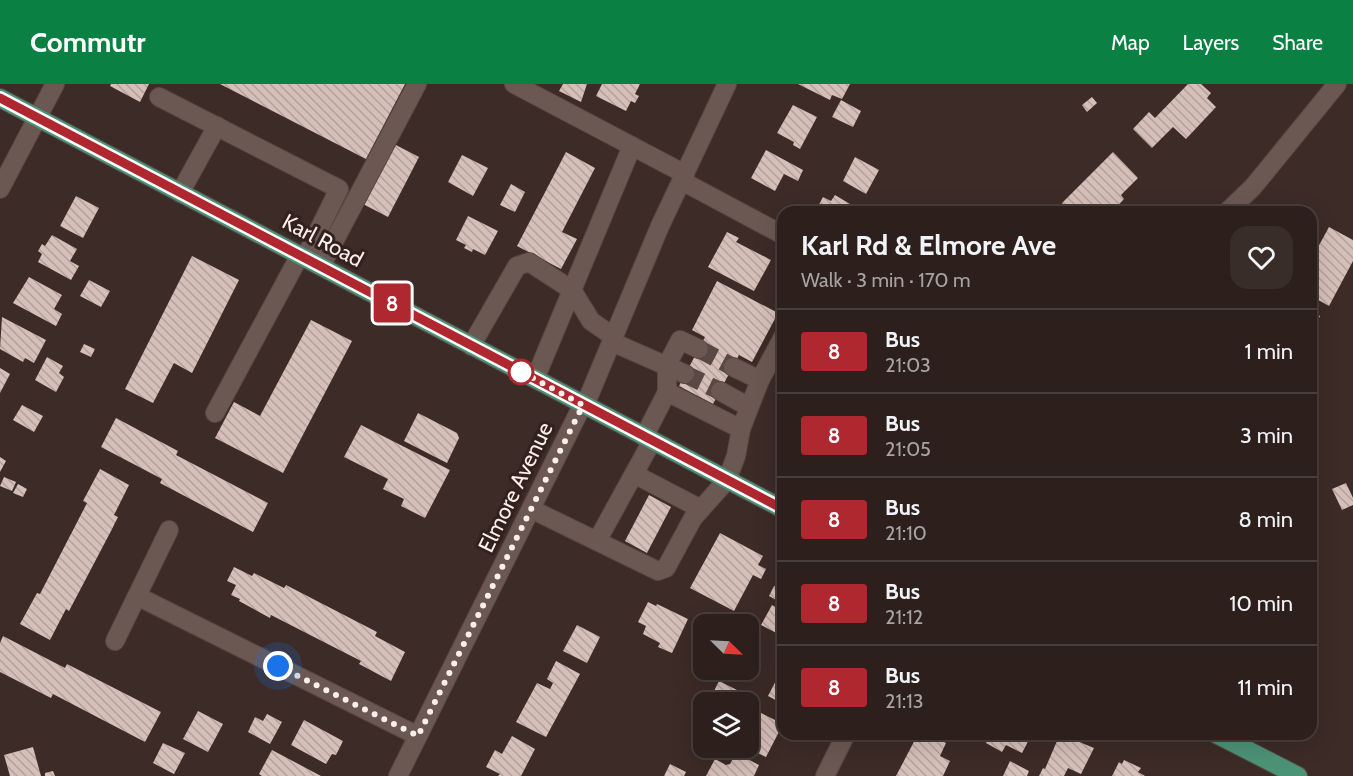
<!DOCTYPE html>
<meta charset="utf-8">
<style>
:root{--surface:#2d201c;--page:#392d29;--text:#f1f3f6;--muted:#a7a3a3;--line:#483e3b;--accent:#0b8043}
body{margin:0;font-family:Cabin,sans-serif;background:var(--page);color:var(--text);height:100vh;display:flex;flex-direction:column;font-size:22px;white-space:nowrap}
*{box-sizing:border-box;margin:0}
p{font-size:20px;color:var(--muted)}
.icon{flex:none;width:33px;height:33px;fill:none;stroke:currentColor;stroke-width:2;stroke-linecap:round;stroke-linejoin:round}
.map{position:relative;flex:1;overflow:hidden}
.details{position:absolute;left:777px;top:122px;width:540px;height:534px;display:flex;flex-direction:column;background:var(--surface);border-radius:18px;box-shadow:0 6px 24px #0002,0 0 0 2px var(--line)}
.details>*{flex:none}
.badge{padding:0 12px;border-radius:4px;font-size:21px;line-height:39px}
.needle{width:39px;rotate:114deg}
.controls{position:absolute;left:693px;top:530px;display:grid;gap:12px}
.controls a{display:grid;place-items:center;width:66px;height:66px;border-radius:12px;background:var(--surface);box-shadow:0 6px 24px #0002,0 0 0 2px var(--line);font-size:30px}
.you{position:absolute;width:30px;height:30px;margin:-15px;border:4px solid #fff;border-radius:50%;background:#1a73e8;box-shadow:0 0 0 9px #1a73e833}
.map>.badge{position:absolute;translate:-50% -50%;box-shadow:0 0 0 3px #fff}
.round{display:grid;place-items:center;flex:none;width:63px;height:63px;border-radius:18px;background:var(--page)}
.summary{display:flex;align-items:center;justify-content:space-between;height:102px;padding:0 24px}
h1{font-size:28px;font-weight:700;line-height:45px}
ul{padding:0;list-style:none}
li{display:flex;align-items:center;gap:18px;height:84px;padding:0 24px;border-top:2px solid var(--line)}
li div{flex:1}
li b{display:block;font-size:22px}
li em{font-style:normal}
li .badge{min-width:66px;font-weight:700;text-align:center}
header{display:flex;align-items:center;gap:36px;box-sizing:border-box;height:84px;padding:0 30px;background:var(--accent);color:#fff}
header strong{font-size:28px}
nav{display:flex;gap:33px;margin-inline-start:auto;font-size:21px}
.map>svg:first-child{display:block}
.building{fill:url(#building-back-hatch)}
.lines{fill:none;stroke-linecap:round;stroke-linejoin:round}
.minor-tunnel{stroke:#594844;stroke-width:18;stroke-dasharray:18 9;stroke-linecap:butt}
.minor-casing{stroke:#574843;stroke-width:20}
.major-casing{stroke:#574843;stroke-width:20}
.minor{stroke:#6c5852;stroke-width:18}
.major{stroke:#4b9377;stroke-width:18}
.line-casing{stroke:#fff;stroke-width:14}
.line{stroke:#af272f;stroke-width:9}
.walk{stroke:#fbefec;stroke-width:6;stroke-dasharray:0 10.8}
.stop-dot{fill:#fff;stroke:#af272f;stroke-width:3}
.labels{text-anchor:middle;stroke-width:6;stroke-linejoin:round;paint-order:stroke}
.street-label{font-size:22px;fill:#fbefec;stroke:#32211c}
</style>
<header>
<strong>Commutr</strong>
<nav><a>Map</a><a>Layers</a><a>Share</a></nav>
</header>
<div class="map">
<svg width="1353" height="692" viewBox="0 0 1353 692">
<defs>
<pattern id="building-back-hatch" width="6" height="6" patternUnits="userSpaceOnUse" patternTransform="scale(1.5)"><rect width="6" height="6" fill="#d6bfb8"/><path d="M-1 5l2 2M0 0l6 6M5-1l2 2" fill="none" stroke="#b3a19c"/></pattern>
</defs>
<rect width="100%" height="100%" fill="#3c2b26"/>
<g class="building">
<polygon points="111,0 149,0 140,18 110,2"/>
<polygon points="220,0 405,0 366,75"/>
<polygon points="563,0 587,0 581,18 559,7"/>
<polygon points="602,0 640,0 635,10 639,12 635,19 631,17 626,27 596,12"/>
<polygon points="798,0 850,0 842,15 832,11 830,16"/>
<polygon points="1188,0 1201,0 1211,9 1207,14 1216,23 1186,55 1173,43 1152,64 1133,45 1149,28 1155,34"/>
<polygon points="1092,13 1097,19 1087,28 1082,21"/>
<polygon points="841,16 861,27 853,43 832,33"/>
<polygon points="793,21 817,33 800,65 793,61 794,58 777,49"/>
<polygon points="392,59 419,73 388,133 361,119"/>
<polygon points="766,66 803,86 798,97 784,90 775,107 751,94"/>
<polygon points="566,68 595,84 562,148 577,155 561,185 517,162"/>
<polygon points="1113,68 1138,94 1121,111 1124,115 1112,128 1064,128 1067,125 1062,119"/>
<polygon points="462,71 488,84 473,112 448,98"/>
<polygon points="855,73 879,86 866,110 843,97"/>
<polygon points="511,100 525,108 515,128 500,121"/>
<polygon points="835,111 850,120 846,128 815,128 823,113 831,117"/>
<polygon points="76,112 99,124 83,154 60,142"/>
<polygon points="468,132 498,147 485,171 473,165 472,168 464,164 466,161 456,156"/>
<polygon points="1329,143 1353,156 1353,177 1329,222 1311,212 1311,176"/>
<polygon points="727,148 739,154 736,158 771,176 754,207 708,183"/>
<polygon points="52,151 77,165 70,177 79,182 71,196 38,178 42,170 38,167 42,160 45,162"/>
<polygon points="192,172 239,196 192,289 174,279 153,319 125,305"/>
<polygon points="29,193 62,211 54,225 62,230 56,242 13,219"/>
<polygon points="89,196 110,207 101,223 80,212"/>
<polygon points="717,197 778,229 752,278 739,271 713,320 679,302 705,253 692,246"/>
<polygon points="1311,227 1320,232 1311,249"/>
<polygon points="2,233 46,256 34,279 25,274 23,278 0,265"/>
<polygon points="311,236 352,257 283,389 215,354 234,318 260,332"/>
<polygon points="84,260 95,265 91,273 80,268"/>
<polygon points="47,273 63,282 59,289 64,293 56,308 35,296"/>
<polygon points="0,284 10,290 0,309"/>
<polygon points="22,321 43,332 34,348 13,336"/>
<polygon points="418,329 457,349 459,354 447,379 404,357"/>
<polygon points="116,334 178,367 176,371 268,419 253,448 160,399 162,395 101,363"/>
<polygon points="361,341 450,386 425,434 401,422 404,415 383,405 388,395 344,373"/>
<polygon points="0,373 6,377 0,388"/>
<polygon points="100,385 129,401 114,431 118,433 111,447 69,527 66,525 50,556 20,540 37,509 40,510 87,419 83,417"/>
<polygon points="4,393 16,398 12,407 0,402"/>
<polygon points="1346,399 1353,414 1353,421 1342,426 1332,405"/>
<polygon points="18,400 27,405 23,413 13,409"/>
<polygon points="649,411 671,423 647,469 625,457"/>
<polygon points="720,449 763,472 758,481 766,485 761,495 753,491 734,527 690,504"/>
<polygon points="234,483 252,492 254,489 284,504 286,501 377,548 375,552 405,568 391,597 359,580 361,577 271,531 270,534 239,517 240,515 231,511 236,501 227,497"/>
<polygon points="774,502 783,507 778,517 769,512"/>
<polygon points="648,518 656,522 657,520 688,535 672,569 658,563 660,559 643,550 646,542 638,538"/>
<polygon points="772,521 783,527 782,552 761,541"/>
<polygon points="577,541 600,553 587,579 563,567"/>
<polygon points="3,552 65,584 67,580 161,628 145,658 53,610 51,614 0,588 0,559"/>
<polygon points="556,577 580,590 546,653 516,638 537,599 550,605 553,599 547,595"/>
<polygon points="783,583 783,620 768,612"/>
<polygon points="719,597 743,609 739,618 709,617"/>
<polygon points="198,627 223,640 208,668 183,655"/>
<polygon points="757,627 783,640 766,673 748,665 748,643"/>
<polygon points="267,630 282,638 270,660 248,648 255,633 263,637"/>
<polygon points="304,636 343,657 336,671 332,670 326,680 291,661"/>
<polygon points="918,650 928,650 946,659 940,672 950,677 943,692 896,692"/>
<polygon points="991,650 1032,650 1022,669 1006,661 1002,668 986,659"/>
<polygon points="1060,650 1094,664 1081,690 1068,684 1064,692 1039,692 1043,684 1045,685"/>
<polygon points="512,652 535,665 521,692 498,692 500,690 486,683 495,666 502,670"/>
<polygon points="163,659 185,669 174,690 153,679"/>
<polygon points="33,663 41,692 10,692 4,671"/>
<polygon points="272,666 321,692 262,692 259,690"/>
<polygon points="736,669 759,681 754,692 706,692 715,675 726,681 730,680"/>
<polygon points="1124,676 1141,684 1138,688 1145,692 1112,692 1119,678 1122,680"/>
<polygon points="1010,677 1029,687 1027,692 1003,692"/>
<polygon points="670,680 686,688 684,692 664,692"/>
<polygon points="53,687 55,692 45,692 45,689"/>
</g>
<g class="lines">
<g class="minor-tunnel">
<polyline points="699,265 733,283"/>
<polyline points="685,290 720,307"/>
</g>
<defs>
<g id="minor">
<polyline points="514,0 685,90"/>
<polyline points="159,13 339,105 305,174"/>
<polyline points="682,97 783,151"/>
<polyline points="0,105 55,0"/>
<polyline points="180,109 217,42"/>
<polyline points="1227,128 1253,103 1337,0"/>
<polyline points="321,182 417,0"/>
<polyline points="612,258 685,290"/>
<polyline points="471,262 517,182 529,178 572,206 591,237 614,253"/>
<polyline points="699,265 680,256 667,281 667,308 741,345"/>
<polyline points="535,295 632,62"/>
<polyline points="760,296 783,253"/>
<polyline points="720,307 749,323"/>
<polyline points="215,329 300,171"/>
<polyline points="644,353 667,308"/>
<polyline points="634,390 701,425"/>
<polyline points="531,425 658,487 666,484 693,434 727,396 736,372 741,345 760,296 733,283"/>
<polyline points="597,457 652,357"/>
<polyline points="137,512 418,652"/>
<polyline points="115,557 169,446"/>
<polyline points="398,692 579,328 588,314 660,142 727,0"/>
<polyline points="825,692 846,650"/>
</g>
<g id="major">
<polyline points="0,14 783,425"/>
<polyline points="1216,650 1298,692"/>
</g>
</defs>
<use href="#minor" class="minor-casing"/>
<use href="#major" class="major-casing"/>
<use href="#minor" class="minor"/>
<use href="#major" class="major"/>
</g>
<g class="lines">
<defs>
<polyline id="line" points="0,14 783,425"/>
</defs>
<use href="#line" class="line-casing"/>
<use href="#line" class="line"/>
<polyline class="walk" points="278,582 418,652 583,321 518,286 521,288"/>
</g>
<circle class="stop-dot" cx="521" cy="288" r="12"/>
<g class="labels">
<g class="street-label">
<text transform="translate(323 156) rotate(28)" y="8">Karl Road</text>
<text transform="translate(515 403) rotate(-64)" y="8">Elmore Avenue</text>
</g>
</g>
</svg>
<div class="controls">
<a><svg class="needle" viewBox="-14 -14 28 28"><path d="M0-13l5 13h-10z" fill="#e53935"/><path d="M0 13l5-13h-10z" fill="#a7a3a3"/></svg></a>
<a><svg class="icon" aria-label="layers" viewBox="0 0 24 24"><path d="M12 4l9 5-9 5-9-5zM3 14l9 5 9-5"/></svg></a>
</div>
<div class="you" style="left:278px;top:582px"></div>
<b class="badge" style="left:392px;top:219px;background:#af272f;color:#fff">8</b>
<section class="details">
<div class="summary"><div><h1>Karl Rd &amp; Elmore Ave</h1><p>Walk · 3 min · 170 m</p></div><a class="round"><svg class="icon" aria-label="heart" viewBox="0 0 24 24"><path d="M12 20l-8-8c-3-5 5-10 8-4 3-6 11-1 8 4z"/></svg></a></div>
<ul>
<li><span class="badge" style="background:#af272f;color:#fff">8</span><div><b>Bus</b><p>21:03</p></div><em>1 min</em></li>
<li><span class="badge" style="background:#af272f;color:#fff">8</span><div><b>Bus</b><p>21:05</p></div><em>3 min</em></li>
<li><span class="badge" style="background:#af272f;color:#fff">8</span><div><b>Bus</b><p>21:10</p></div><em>8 min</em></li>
<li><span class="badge" style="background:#af272f;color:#fff">8</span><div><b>Bus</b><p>21:12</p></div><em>10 min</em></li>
<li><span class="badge" style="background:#af272f;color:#fff">8</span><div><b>Bus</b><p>21:13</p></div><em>11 min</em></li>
</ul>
</section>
</div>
